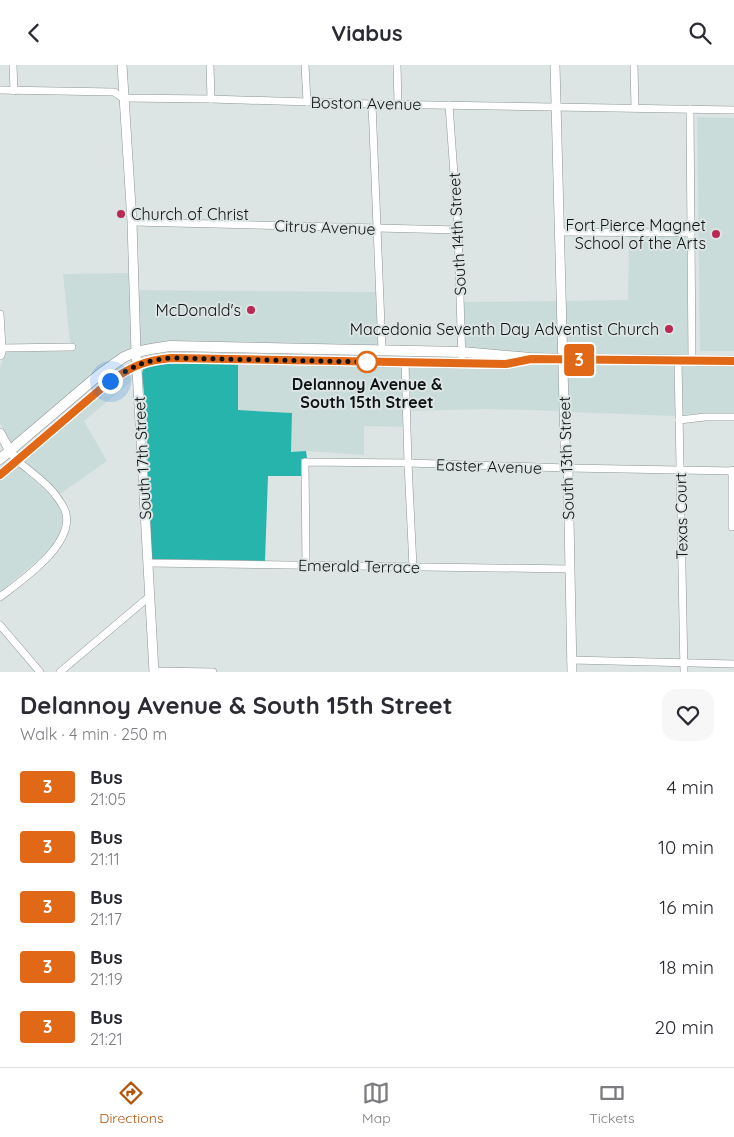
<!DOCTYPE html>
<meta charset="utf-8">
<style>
:root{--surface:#fff;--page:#f7f7f7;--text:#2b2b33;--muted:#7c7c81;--line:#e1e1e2;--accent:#b45309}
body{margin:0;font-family:Quicksand,sans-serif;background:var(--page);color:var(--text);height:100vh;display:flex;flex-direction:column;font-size:19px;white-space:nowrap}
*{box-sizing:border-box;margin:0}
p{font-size:16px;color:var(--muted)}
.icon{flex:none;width:28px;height:28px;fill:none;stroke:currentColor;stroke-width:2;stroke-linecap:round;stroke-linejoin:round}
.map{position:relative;height:607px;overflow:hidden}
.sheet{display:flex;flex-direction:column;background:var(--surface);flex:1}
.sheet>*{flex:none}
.badge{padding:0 10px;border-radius:4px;font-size:18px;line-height:32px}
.you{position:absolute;width:25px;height:25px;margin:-12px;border:4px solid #fff;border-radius:50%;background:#1a73e8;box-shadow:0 0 0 8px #1a73e833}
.map>.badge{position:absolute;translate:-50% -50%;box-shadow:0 0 0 2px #fff}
.round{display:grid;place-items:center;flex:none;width:52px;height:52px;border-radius:15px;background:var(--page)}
.head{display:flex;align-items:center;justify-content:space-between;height:85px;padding:0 20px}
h1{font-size:24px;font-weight:700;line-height:38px}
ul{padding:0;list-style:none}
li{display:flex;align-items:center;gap:15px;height:60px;padding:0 20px}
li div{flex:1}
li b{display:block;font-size:19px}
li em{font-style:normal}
li .badge{min-width:55px;font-weight:700;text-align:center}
header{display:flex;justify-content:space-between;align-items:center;height:65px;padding:0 20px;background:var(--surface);font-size:22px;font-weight:700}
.dock{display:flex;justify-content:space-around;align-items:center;height:70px;border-top:1px solid var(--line);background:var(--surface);font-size:14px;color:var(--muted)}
.dock a{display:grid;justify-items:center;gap:2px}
.dock .active{color:var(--accent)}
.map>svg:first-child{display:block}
.built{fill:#cadcda}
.forest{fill:#27b4ad}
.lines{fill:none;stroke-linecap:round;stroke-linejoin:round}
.minor-casing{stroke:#8d9594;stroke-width:8}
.tertiary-casing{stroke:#8d9594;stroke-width:10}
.secondary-casing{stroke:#8d9594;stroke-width:11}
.minor{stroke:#fff;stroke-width:7}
.tertiary{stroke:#fff;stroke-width:9}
.secondary{stroke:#fff;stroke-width:10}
.line-casing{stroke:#fff;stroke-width:11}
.line{stroke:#e06816;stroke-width:8}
.walk{stroke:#0f1212;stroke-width:5;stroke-dasharray:0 9}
.poi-dot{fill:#b92953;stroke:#dce5e4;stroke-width:2}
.stop-dot{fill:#fff;stroke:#e06816;stroke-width:2.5}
.labels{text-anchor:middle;stroke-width:4;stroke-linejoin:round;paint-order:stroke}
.street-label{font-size:16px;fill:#0f1212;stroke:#dce5e4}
.poi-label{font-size:16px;fill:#0f1212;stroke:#dce5e4;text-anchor:end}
.stop-label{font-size:16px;font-weight:bold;fill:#0f1212;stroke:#dce5e4}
</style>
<header><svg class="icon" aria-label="back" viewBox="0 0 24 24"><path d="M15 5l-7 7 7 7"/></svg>Viabus<svg class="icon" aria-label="search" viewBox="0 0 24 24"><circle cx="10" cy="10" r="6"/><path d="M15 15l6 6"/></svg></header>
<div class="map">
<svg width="734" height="607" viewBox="0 0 734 607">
<rect width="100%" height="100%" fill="#dce5e4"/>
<g class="built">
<polygon points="697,52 734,53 734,286 700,286"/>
<polygon points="629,171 687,172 688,292 566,290 564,236 628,235"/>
<polygon points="130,208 132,284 11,380 0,358 0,303 5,287 76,286 76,278 70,278 63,209"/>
<polygon points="138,225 376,227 378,281 139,282"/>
<polygon points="557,236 559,290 466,283 464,237"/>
<polygon points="238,298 401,301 403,362 364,361 364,390 306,386 291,387 292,348 238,345"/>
<polygon points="531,298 559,298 560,346 486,344 410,346 409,301 506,303"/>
<polygon points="566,298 674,300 675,351 568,347"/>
<polygon points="681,300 734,301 734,348 705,348 682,350"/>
<polygon points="133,306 134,314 84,356 107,396 60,429 61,431 48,416 23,396 113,319"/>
<polygon points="18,401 43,422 53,433 62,447 62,458 59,471 51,484 0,527 0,415"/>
</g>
<polygon class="forest" points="172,297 238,298 238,345 292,348 291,387 306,386 307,393 301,394 301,411 268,411 265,496 152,494 148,430 147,358 142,308 144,302"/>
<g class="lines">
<defs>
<g id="minor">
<polyline points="13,0 14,26"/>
<polyline points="210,0 211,34"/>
<polyline points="305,0 307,37"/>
<polyline points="397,0 398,39"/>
<polyline points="634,0 635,43"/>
<polyline points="0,25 114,27 123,33 211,34 372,39 734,45"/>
<polyline points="372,39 382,285"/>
<polyline points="449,40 458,165 462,298"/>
<polyline points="690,44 692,296"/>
<polyline points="132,157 458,165"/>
<polyline points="559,167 691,168"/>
<polyline points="0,249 2,283 72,282"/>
<polyline points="678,296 684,607"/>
<polyline points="405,297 408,398 413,502"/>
<polyline points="679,355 705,352 734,352"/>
<polyline points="732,405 732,462"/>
<polyline points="148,498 570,504"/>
<polyline points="306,500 305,397 408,398 568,403 734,406"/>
<path d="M0 532C22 515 77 478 65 445 63 441 60 436 57 432 47 417 30 407 18 396"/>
<polyline points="0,560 40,607"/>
<polyline points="571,595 734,599"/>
<polyline points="154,606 213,607"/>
<polyline points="60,607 150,531"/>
</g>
<g id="tertiary">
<polyline points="122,0 132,157 136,287 154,607"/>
<polyline points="555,0 565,378 568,403 572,607"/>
<polyline points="0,283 2,283 0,290"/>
<polyline points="0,368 10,386 18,396"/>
</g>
<g id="secondary">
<polyline points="0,394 100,309 124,292 136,287 151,284 170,281 462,287 531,293 562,294 734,296"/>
<path d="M0 410 110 316C133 301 145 295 172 293L507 299 520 296"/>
</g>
</defs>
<use href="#minor" class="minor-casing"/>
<use href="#tertiary" class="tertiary-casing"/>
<use href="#secondary" class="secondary-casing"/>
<use href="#minor" class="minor"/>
<use href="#tertiary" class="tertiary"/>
<use href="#secondary" class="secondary"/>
</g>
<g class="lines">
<defs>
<path id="line" d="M0 410 110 316C133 301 145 295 172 293L506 299 531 294 734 296"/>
</defs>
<use href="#line" class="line-casing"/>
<use href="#line" class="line"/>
<path class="walk" d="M110 316C133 301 145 295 172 293L367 297"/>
</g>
<g class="poi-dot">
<circle cx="121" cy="149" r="5"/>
<circle cx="716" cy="169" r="5"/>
<circle cx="251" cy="245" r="5"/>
<circle cx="669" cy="264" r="5"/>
</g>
<circle class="stop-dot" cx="367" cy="297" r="10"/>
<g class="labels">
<g class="street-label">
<text transform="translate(366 38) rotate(1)" y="6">Boston Avenue</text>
<text transform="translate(325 162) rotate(2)" y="6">Citrus Avenue</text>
<text transform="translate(457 169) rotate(-93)" y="6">South 14th Street</text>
<text transform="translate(142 393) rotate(-93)" y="6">South 17th Street</text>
<text transform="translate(566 393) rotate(-92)" y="6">South 13th Street</text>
<text transform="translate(489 401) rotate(2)" y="6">Easter Avenue</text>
<text transform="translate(681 451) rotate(-91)" y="6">Texas Court</text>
<text transform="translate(359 501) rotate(1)" y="6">Emerald Terrace</text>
</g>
<g class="poi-label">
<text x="131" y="155" text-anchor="start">Church of Christ</text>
<text x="706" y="166">Fort Pierce Magnet<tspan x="706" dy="18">School of the Arts</tspan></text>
<text x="241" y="251">McDonald's</text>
<text x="659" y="270">Macedonia Seventh Day Adventist Church</text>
</g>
<g class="stop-label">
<text x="367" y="325">Delannoy Avenue &amp;<tspan x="367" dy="18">South 15th Street</tspan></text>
</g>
</g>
</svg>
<div class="you" style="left:110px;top:316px"></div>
<b class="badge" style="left:579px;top:295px;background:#e06816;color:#fff">3</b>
</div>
<section class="sheet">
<div class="head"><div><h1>Delannoy Avenue &amp; South 15th Street</h1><p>Walk · 4 min · 250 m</p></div><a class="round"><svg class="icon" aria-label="heart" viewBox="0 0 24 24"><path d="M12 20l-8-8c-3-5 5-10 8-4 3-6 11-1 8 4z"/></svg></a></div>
<ul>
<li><span class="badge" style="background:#e06816;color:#fff">3</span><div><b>Bus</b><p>21:05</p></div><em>4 min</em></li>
<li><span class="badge" style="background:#e06816;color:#fff">3</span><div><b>Bus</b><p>21:11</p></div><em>10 min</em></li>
<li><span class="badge" style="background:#e06816;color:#fff">3</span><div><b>Bus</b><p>21:17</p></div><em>16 min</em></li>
<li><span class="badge" style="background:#e06816;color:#fff">3</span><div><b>Bus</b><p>21:19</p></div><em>18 min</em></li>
<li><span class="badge" style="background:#e06816;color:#fff">3</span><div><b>Bus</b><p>21:21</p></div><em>20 min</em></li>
</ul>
</section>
<nav class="dock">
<a class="active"><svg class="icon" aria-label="directions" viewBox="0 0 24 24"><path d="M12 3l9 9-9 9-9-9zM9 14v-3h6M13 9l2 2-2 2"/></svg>Directions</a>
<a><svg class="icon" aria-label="map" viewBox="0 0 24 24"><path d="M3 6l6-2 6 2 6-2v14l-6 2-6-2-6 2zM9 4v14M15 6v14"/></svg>Map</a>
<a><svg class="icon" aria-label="tickets" viewBox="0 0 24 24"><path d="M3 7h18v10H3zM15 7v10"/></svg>Tickets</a>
</nav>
